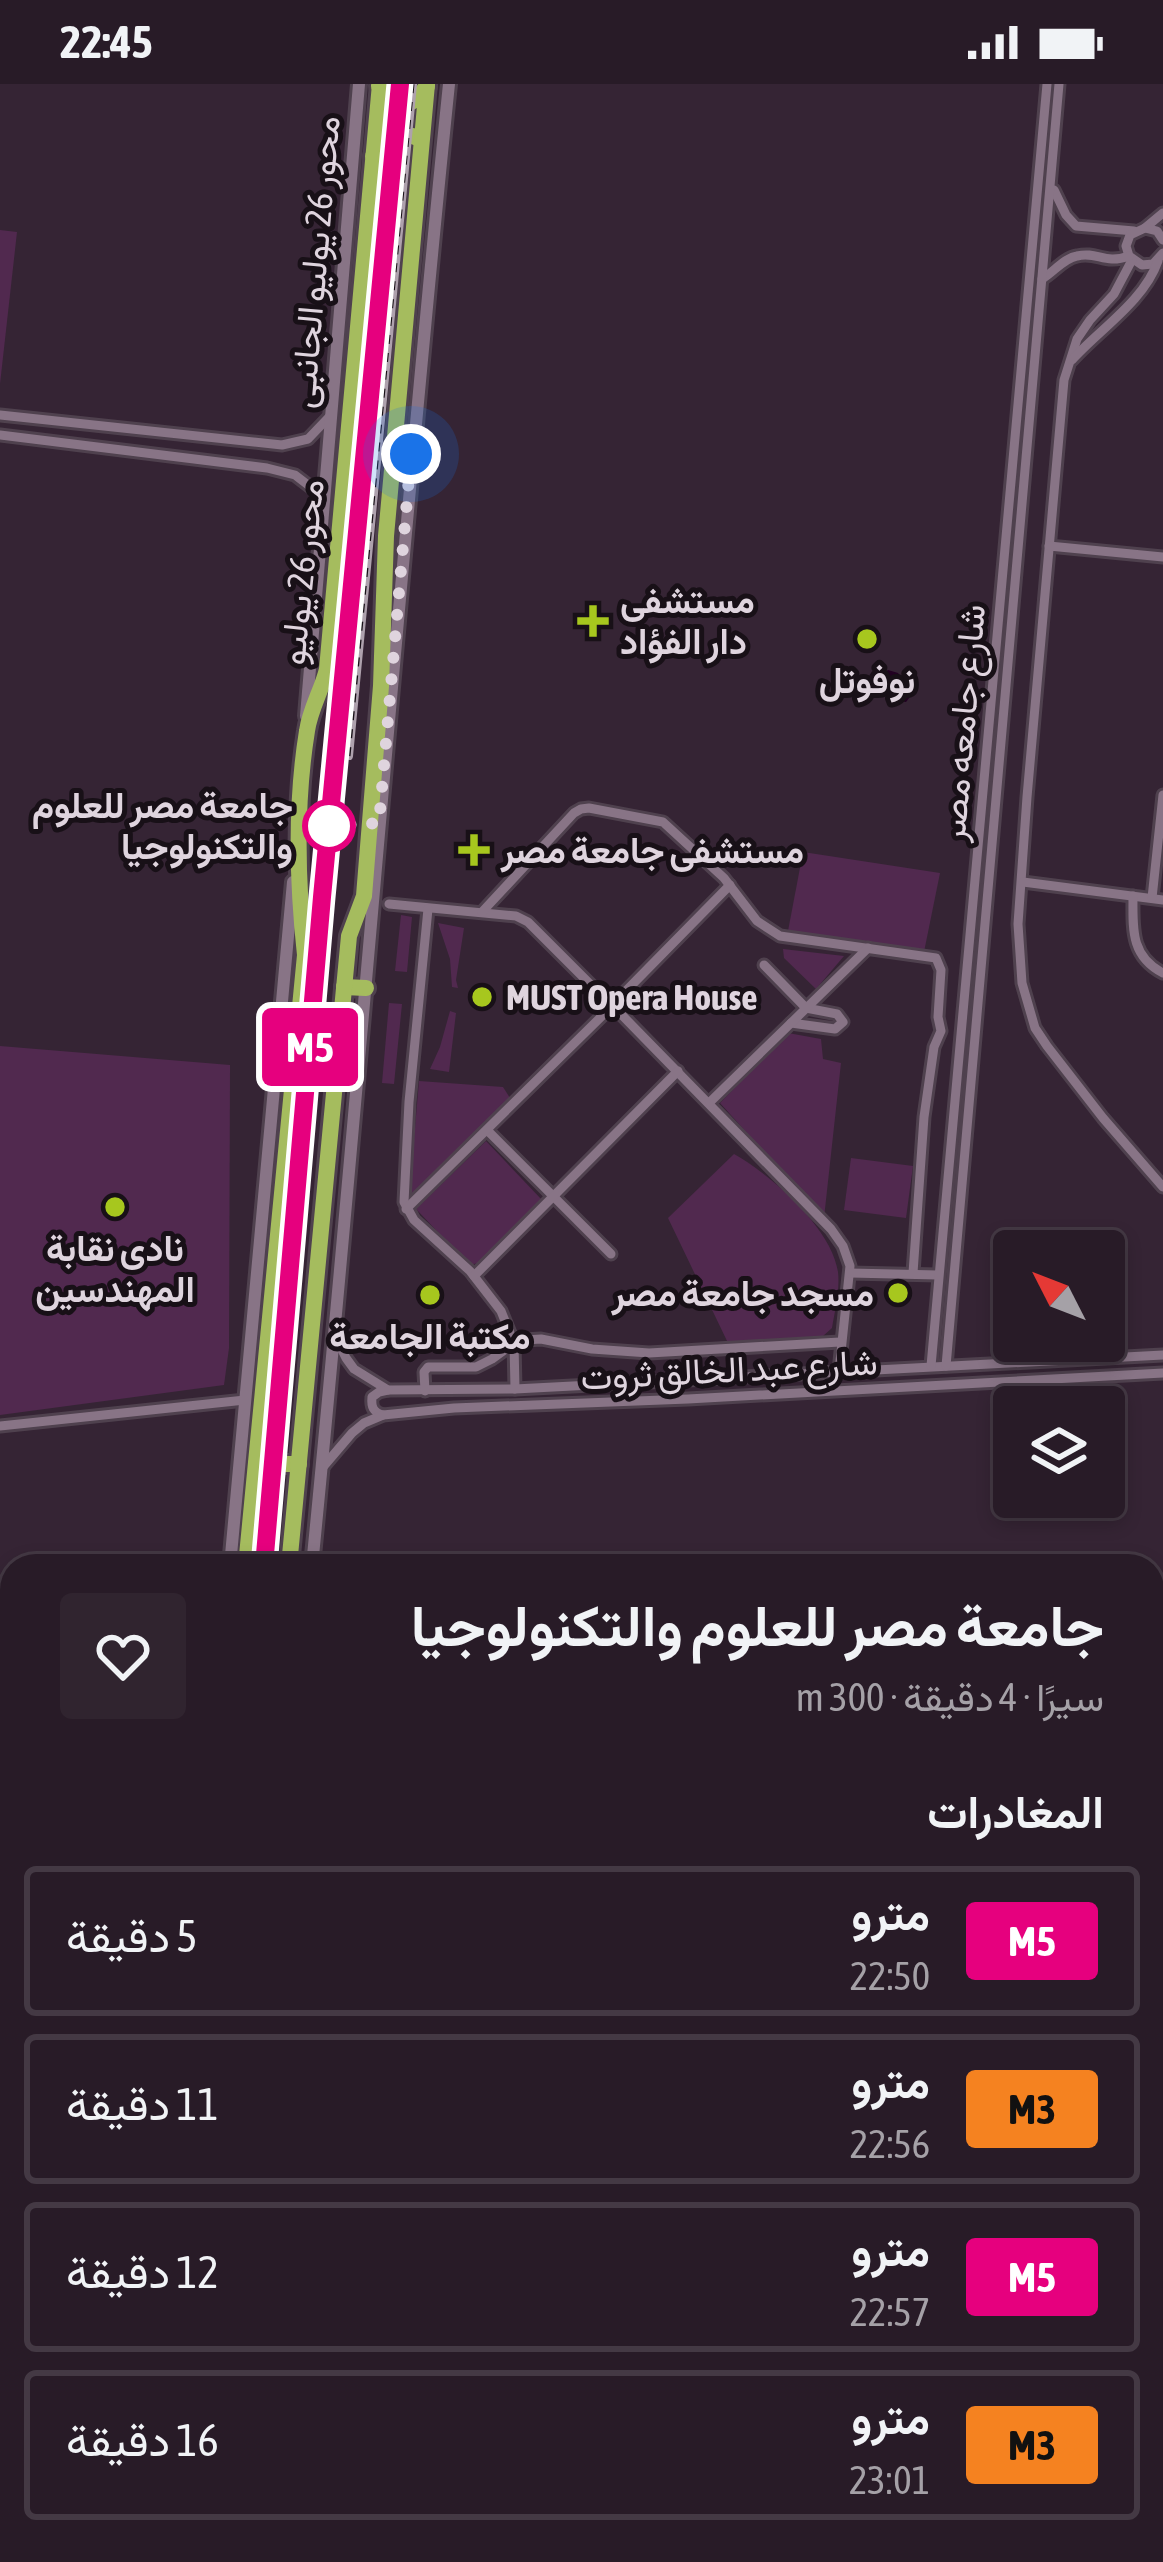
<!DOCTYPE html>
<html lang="ar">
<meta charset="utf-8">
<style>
:root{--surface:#281b27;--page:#30242f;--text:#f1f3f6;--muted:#a5a1a7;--line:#443944}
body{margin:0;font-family:"Asap Condensed",Vazirmatn,sans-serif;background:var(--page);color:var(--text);direction:rtl;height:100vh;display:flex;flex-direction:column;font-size:45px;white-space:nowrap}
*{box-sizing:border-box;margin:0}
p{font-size:39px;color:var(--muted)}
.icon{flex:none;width:66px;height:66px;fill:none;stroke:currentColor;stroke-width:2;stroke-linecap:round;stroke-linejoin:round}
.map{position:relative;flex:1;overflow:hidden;direction:ltr}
.drawer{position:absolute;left:0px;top:1470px;width:1164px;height:1008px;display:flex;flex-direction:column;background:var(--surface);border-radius:36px 36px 0 0;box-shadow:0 6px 18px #0003,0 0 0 3px var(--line);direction:rtl}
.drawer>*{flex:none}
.badge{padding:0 24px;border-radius:9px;font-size:42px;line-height:78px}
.needle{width:78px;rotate:312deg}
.fabs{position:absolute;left:993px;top:1146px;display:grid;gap:24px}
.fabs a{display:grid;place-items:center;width:132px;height:132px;border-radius:12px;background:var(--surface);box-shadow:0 6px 18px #0003,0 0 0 3px var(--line);font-size:60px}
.you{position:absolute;width:60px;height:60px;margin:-30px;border:9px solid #fff;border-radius:50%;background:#1a73e8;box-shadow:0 0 0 18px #1a73e833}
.map>.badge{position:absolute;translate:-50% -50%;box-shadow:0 0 0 6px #fff}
h2{padding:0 60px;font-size:45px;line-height:108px}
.round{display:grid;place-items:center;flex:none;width:126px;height:126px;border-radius:12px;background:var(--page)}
.summary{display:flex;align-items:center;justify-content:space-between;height:204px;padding:0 60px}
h1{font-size:57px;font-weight:700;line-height:90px}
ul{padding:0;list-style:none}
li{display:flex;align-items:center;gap:36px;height:150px;margin:0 24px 18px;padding:0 36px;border:6px solid var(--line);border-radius:12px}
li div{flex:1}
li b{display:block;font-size:45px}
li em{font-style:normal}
li .badge{min-width:132px;font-weight:700;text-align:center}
.status{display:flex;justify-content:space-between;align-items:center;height:84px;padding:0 60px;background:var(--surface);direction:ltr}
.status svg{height:33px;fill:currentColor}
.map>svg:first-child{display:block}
.green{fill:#51294f}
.water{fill:#220122}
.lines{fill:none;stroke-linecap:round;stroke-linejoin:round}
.street-casing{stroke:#4f414e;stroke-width:15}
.secondary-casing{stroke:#4f414e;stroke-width:18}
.highway-casing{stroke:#4f414e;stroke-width:22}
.street{stroke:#887486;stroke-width:9}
.secondary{stroke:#887486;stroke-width:12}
.highway{stroke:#a5bc5e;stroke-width:16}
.rail-casing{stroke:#aea1ad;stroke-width:8}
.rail{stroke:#181017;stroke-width:3;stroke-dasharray:9;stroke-linecap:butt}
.line-casing{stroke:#fff;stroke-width:27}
.line{stroke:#e6007e;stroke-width:18}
.walk{stroke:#dfd4de;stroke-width:12;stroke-dasharray:0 21.6}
.poi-dot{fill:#a7c71e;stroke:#181017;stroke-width:4.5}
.stop-dot{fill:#fff;stroke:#e6007e;stroke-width:6}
.labels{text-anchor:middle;stroke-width:10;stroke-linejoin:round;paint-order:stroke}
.street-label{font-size:36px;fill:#dfd4de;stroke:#181017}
.poi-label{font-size:36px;font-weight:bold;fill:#dfd4de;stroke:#181017;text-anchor:start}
.stop-label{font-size:36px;font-weight:bold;fill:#dfd4de;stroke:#181017;text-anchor:end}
</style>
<div class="status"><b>22:45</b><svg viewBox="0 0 49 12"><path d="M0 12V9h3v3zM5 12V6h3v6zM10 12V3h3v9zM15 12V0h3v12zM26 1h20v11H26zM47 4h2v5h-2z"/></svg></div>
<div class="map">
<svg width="1163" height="2478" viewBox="0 0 1163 2478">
<rect width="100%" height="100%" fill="#352434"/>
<g class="green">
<polygon points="0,146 17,148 0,300"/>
<polygon points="803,768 940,789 924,868 788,847"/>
<polygon points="401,831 412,833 407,888 395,887"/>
<polygon points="438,839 464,844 456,896 458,904 452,903 450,875"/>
<polygon points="783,865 844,872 816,905 784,874"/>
<polygon points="389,919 402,920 394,1000 382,999"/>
<polygon points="450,927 456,929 449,988 430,985 440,963"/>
<polygon points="788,949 821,955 823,975 841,979 824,1134 720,1019"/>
<polygon points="0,962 230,981 229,1264 224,1301 0,1331"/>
<polygon points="419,997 503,1003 512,1017 412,1116 409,1114"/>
<polygon points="486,1057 542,1116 483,1178 469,1181 416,1125"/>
<path d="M734 1070C770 1090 832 1144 838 1188 840 1206 835 1226 832 1244L823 1252 728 1259 668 1134Z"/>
<polygon points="851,1074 913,1082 906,1134 844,1126"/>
</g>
<polygon class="water" points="888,586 898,589 910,607 910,613 906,618 899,617 882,601 882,591"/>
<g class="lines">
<defs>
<g id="street">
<polyline points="1054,106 1066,131 1076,142 1134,147"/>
<polyline points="1145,144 1163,129"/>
<polyline points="1163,156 1157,147 1145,144 1130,151 1126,162 1129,172 1142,181 1153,180 1163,169"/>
<polyline points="1132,176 1114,210 1090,236 1077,255 1064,296 1027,713 1018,840 1022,899 1035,944 1047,962 1103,1034 1163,1103"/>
<path d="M1042 195C1054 188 1064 174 1077 172 1098 167 1104 181 1129 172"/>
<path d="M1072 276C1100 245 1144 217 1158 177"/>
<polyline points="0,331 282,361 308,355 330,332"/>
<polyline points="0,351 267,384 295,391 325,414"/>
<polyline points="1049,462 1163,473"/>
<polyline points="1023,798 1163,816"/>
<path d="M1133 812C1133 844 1130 872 1163 889"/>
<polyline points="1152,814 1163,711"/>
<polyline points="389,820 516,832 528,838 602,912"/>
<polyline points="428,825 409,1018 404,1118 414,1136 470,1187 501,1227 514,1259 515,1305"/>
<polyline points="482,828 574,729 581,725 589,724 663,738 724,794 757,837 780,852 936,874 941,886 938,933 941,947 934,963 924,1033 913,1189"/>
<polyline points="764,881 806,924 837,930 843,938 835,945 791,939"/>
<circle cx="609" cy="919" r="9"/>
<polyline points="618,915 730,801"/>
<polyline points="616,925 831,1145 843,1162 850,1182 839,1287"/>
<polyline points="710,1018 868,864"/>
<polyline points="487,1046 611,1170"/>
<polyline points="406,1125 606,928"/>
<polyline points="850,1189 938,1191"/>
<polyline points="474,1192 678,987"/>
<polyline points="336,1254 346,1274 354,1285 388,1306 515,1305 1163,1271"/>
<polyline points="931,1282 1047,0"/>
<polyline points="946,1282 1059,0"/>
<polyline points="425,1307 424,1288 428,1283 476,1283 492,1275 514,1259 525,1256 541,1255 592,1265 649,1269 840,1258"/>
<path d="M383 1331C373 1328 371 1323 372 1313L379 1308 388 1306"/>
<polyline points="0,1342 245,1316"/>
<polyline points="323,1383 352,1349 364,1339 383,1331 454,1324 688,1315 1163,1289"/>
<polyline points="493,2475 539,2478"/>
<polyline points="371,2478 372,2466"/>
<polyline points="384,2478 385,2466"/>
</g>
<g id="secondary">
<polyline points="306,632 359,0"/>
<polyline points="230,1482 293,798"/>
<path d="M312 1482C361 988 398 494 449 0"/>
<polyline points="0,2027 12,2026"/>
<polyline points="0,2043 12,2042"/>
<polyline points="1152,2129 1163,2130"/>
<polyline points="1152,2146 1163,2147"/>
<polyline points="0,2322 12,2324"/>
<polyline points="0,2341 12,2342"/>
<polyline points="946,2466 946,2478"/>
<polyline points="134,2478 135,2466"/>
<polyline points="926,2478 927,2466"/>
</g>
<g id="highway">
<path d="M379 2 393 19C410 24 417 15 427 2"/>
<path d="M373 72C387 56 399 43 421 56"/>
<polyline points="344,903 366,904"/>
<polyline points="256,1380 299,1380"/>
<path d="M246 1482 305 871C297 797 295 721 307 647 310 625 322 606 327 585L380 0"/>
<polyline points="289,1482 349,852 364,812 381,602 386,452 427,0"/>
<polyline points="156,2478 157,2466"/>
<polyline points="195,2478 196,2466"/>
<polyline points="213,2478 220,2466"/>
</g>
</defs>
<use href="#street" class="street-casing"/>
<use href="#secondary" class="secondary-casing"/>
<use href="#highway" class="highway-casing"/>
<use href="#street" class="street"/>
<use href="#secondary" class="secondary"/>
<use href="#highway" class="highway"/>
<defs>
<g id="rail">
<polyline points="349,672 413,0"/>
<polyline points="264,1482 323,813"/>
<polyline points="183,2478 185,2466"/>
</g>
</defs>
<use href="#rail" class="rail-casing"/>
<use href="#rail" class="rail"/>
</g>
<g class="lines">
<defs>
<polyline id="line" points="264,1482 322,813 400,0"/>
</defs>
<use href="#line" class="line-casing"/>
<use href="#line" class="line"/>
<polyline class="walk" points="329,742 379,739 411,370"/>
</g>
<g class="poi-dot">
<path d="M587 519h12v12h12v12h-12v12h-12v-12h-12v-12h12z"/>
<circle cx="867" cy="555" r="12"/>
<path d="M468 748h12v12h12v12h-12v12h-12v-12h-12v-12h12z"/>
<circle cx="482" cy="913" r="12"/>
<circle cx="115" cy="1123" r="12"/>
<circle cx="898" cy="1209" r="12"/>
<circle cx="430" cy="1211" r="12"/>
</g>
<circle class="stop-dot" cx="329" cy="742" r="24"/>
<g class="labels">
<g class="street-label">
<text transform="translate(314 178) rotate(-85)" y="13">محور 26 يوليو الجانبى</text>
<text transform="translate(301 488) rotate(-84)" y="13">محور 26 يوليو</text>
<text transform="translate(962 639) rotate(-85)" y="13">شارع جامعه مصر</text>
<text transform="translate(729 1285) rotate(-3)" y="13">شارع عبد الخالق ثروت</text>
</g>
<g class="poi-label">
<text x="620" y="529">مستشفى<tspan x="620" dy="41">دار الفؤاد</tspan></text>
<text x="867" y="609" text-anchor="middle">نوفوتل</text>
<text x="501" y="779">مستشفى جامعة مصر</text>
<text x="506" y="926">MUST Opera House</text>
<text x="115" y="1177" text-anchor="middle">نادى نقابة<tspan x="115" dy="41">المهندسين</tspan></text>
<text x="874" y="1222" text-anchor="end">مسجد جامعة مصر</text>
<text x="430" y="1265" text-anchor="middle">مكتبة الجامعة</text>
</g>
<g class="stop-label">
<text x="293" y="734">جامعة مصر للعلوم<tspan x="293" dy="41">والتكنولوجيا</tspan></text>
</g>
</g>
</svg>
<div class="fabs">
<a><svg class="needle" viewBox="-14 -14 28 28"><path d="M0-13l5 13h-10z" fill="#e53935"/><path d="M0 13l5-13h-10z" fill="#a5a1a7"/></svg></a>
<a><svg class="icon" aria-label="layers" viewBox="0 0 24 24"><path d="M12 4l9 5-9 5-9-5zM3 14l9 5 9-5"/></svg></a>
</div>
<div class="you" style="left:411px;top:370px"></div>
<b class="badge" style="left:310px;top:963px;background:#e6007e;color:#fff">M5</b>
<section class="drawer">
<div class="summary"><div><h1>جامعة مصر للعلوم والتكنولوجيا</h1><p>سيرًا · 4 دقيقة · 300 m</p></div><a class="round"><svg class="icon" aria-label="heart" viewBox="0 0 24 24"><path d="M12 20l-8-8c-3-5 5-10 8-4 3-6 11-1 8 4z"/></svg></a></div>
<h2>المغادرات</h2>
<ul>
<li><span class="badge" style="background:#e6007e;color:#fff">M5</span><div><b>مترو</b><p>22:50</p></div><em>5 دقيقة</em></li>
<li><span class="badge" style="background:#f58220;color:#111">M3</span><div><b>مترو</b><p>22:56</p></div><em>11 دقيقة</em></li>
<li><span class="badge" style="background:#e6007e;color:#fff">M5</span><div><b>مترو</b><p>22:57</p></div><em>12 دقيقة</em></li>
<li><span class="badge" style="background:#f58220;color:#111">M3</span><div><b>مترو</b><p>23:01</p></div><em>16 دقيقة</em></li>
</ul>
</section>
</div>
